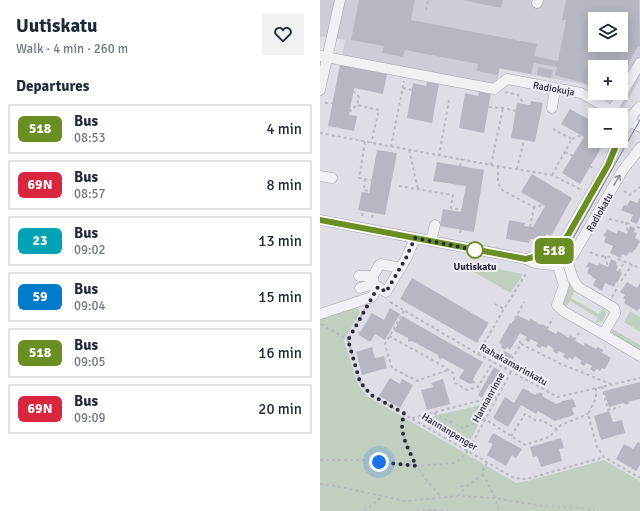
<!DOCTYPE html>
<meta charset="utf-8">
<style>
:root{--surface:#fff;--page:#f2f2f3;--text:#1f2937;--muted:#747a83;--line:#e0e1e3}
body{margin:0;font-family:Signika,sans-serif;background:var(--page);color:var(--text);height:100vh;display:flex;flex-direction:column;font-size:15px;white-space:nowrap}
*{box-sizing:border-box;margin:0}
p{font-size:13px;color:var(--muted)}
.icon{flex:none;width:22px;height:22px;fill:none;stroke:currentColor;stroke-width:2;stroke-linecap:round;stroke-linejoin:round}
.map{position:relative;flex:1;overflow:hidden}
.sheet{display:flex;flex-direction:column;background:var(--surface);width:320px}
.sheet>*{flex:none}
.badge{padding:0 8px;border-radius:6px;font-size:14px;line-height:26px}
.controls{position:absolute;left:268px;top:12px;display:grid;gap:8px}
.controls a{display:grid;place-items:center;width:40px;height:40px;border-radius:0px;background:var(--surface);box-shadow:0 2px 10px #0003;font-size:20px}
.you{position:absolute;width:20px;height:20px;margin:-10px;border:3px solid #fff;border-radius:50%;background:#1a73e8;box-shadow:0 0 0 6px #1a73e833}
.map>.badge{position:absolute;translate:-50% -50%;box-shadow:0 0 0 2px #fff}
h2{padding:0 16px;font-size:15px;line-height:36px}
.round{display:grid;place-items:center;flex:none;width:42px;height:42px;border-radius:0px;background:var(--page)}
.headline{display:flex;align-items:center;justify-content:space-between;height:68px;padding:0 16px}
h1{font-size:19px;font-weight:800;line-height:30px}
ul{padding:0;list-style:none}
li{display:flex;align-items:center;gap:12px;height:50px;margin:0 8px 6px;padding:0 8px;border:2px solid var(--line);border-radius:0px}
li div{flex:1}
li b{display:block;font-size:15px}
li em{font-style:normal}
li .badge{min-width:44px;font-weight:700;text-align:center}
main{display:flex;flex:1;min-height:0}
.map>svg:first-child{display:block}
.built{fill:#ccced7;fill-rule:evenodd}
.green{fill:#c1cfc0}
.building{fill:#b5b8c2;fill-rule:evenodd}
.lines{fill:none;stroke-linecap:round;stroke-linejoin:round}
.minor-casing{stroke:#a4a6af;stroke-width:11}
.path{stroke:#b8bac1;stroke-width:2;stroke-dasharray:3 3;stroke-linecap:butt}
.minor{stroke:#f0f1f5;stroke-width:10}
.tram{stroke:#797d8e;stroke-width:1}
.oneway{stroke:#8c8e98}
.line-casing{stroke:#fff;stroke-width:9}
.line{stroke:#6b8e23;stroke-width:6}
.walk{stroke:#282c3b;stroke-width:4;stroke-dasharray:0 7.2}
.stop-dot{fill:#fff;stroke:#6b8e23;stroke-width:2}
.labels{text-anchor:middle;stroke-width:4;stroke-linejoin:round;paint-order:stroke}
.street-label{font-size:10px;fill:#282c3b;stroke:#edeef4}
.stop-label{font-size:10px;font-weight:bold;fill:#282c3b;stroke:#edeef4}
</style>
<main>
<section class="sheet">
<div class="headline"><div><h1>Uutiskatu</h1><p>Walk · 4 min · 260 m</p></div><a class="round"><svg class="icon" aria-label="heart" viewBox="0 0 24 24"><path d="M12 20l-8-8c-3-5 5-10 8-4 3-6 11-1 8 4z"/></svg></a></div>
<h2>Departures</h2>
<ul>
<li><span class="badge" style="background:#6b8e23;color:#fff">518</span><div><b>Bus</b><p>08:53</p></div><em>4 min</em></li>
<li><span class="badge" style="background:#d7263d;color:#fff">69N</span><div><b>Bus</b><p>08:57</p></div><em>8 min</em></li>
<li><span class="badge" style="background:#00a3b4;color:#fff">23</span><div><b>Bus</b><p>09:02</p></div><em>13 min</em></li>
<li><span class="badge" style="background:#007ac9;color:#fff">59</span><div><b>Bus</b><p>09:04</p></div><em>15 min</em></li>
<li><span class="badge" style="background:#6b8e23;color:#fff">518</span><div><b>Bus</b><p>09:05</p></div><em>16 min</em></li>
<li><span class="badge" style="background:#d7263d;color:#fff">69N</span><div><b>Bus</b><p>09:09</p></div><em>20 min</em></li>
</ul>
</section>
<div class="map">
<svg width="320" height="511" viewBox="0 0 320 511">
<rect width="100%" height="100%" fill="#dedfe6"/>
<path class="built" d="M0 0H320V79L303 108 278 93H301V67H275V91L263 84 180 69 174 94 20 65 25 40 1 36 0 40ZM275 19H301V45H275Z"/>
<g class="green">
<polygon points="138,263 149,263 202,274 201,278 191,292 189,292"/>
<path d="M251 281 254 292 251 298 279 314 283 308 284 309 286 315 283 321 275 323 278 318 250 301 246 306 244 305C241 296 251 293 248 282Z"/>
<polygon points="30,308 38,309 40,313 24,340 38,385 47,396 196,483 207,481 284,460 320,481 320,511 0,511 0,310"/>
<polygon points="310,311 320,317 320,332 304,322"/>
<polygon points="292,330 294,330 320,345 320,350 292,334"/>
<polygon points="170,403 149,442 142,444 109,426 113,416"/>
</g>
<g class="building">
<path d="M39 0H95L91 20 217 44 214 56 238 61 246 20H242L246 0H319L320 47 318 46 301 76V67H275V90L264 83 235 75 237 67 214 63 211 74 179 68 178 75 157 71 158 64 85 50 83 57 62 53 64 46 31 40ZM275 19H301V45H275Z"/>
<polygon points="142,0 183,0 181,8"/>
<polygon points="20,65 67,74 63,94 34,88 29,115 37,116 34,131 8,126"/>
<polygon points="218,67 233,70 231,78 217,75"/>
<polygon points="107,82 119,84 112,123 87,118 93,83 106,86"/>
<polygon points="159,91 171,93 164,133 139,128 145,93 158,96"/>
<polygon points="211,101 223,103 215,142 191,138 197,103 210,105"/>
<polygon points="250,109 275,123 275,141 285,141 260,184 242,173 264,137 241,124"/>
<polygon points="57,150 77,153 65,215 38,210 42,192 49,193"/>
<polygon points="117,162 164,170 154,232 120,226 123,209 141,212 146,186 113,181"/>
<polygon points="212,174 252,198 231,236 227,234 223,241 210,239 209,243 186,239 189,220 205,223 204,226 213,227 225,206 201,192"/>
<polygon points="320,198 320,217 317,224 310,221 313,215 301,210 304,205 307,206 310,200 317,203"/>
<polygon points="310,226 315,228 314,232 317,233 315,238 320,241 315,250 314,250 312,253 309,252 307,256 302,254 301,258 290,253 293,246 284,242 286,237 283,235 284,233 285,234 287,229 297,234 298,230 307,234"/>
<polygon points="291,259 297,262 296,264 298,266 296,270 302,273 297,283 296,282 294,287 285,283 282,291 273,285 276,279 272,277 272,276 267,273 269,268 266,267 269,262 278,266 279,263 288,267"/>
<polygon points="92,278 169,323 157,343 80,299"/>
<polygon points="307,282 317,288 320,283 320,309 319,308 317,311 304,303 305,300 303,298 305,295 300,292"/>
<polygon points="70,308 80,314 65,340 55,334 50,342 39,335 38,332 41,331 52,313 64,320"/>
<polygon points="197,315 209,321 211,319 221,325 222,324 227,327 227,329 236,334 238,331 249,338 250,335 255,339 254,340 264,346 265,343 276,349 278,347 283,350 281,352 291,358 285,369 282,368 280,371 277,369 274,372 270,369 272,366 266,363 264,366 260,363 262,361 255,356 253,360 249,357 248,360 243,357 245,354 238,351 237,354 233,351 234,349 228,345 226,348 222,346 220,348 216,346 218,343 211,339 209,342 205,340 207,337 200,333 190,350 187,347 185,350 181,347 182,345 179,343 190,323 192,324"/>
<polygon points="82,316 163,362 153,379 155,383 150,384 139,378 144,370 122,358 119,359 118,355 92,341 88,342 88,338 74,331"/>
<polygon points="52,347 55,358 64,356 67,368 42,375 36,352"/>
<polygon points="184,351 192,355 187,364 179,359"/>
<polygon points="194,360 200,364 197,369 190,365"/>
<polygon points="174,367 181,371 170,390 167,388 162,398 158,395"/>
<polygon points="70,378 80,384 82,379 93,385 80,408 59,396"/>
<polygon points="123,379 130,404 107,410 101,390 113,387 111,383"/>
<polygon points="320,382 320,399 310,401 307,405 303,403 289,407 284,391"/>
<polygon points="203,388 215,395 217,393 219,394 220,392 223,394 222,396 236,404 242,402 242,401 253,399 256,407 252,408 254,415 235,421 218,411 216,414 201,405 188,427 173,418 185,397 194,403"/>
<polygon points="289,411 293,422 302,420 305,433 281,440 274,416"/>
<polygon points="173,433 202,449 196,458 192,455 186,466 167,455 173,444 168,442"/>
<polygon points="241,438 244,448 239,449 242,461 221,467 217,456 213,457 210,447"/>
<polygon points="318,442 320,443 320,465 316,471 296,459 304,444 313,449"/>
</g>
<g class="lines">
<defs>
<g id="minor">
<polyline points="217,3 218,0"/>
<polyline points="0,56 174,89 187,79 261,93 300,115"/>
<polyline points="0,90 20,0"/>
<polyline points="232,108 235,89"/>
<polyline points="292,111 320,63"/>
<polyline points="304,118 320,127"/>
<polyline points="301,135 314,113 320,107"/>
<polyline points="0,176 12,178"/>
<polyline points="0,220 206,259 215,263 232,265 237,264 247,260 253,255 303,170 320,148"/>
<polyline points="111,241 115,225"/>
<polygon points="236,251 247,260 253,279 258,287 294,308 295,311 295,314 283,334 243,311 237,305 244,285 237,264"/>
<path d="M206 259C219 255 230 255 241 246L288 165 298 141"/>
<polyline points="81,268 60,264 53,276 54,285 66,292 86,259 95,238"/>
<polyline points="39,276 53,276"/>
<polyline points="40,288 53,284"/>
<polyline points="0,314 52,297 58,287"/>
<polyline points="283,334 320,356"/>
</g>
</defs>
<use href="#minor" class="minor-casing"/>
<g class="path">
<polyline points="106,10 108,0"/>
<polyline points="83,88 92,90"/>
<polyline points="33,91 39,97 37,105 59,110 51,143"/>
<polyline points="185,92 198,95 204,104"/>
<polyline points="5,103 13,103"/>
<polyline points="169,107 183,108 196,111"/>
<polyline points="29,112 37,105"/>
<polyline points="0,133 171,165 232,175 262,190"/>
<polyline points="252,139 262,135"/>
<polyline points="45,142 39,178 51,180"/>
<polyline points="71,147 84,81"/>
<polyline points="89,150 98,189"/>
<polyline points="245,152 253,156"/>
<polyline points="119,156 129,100"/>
<polyline points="171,165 183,108"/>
<polyline points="140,166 141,159"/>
<polyline points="178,166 178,183 182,190 214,207 223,205"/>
<polyline points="270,166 274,169"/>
<polyline points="197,169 204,140"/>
<polyline points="232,175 252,139 233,129"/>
<polyline points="45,179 44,190 49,191"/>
<polyline points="79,186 133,195 131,208 142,210"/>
<polyline points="304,191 310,195 320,187"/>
<polyline points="42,216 43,211"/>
<polyline points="52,218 53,213"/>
<polyline points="289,219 311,224"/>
<polyline points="306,222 308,232"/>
<polyline points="210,227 214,207"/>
<polyline points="317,227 320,228"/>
<polyline points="140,233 141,230"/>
<polyline points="270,252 279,256 292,257"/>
<polyline points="285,256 288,267"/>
<polyline points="298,259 320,268"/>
<polyline points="299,272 304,262"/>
<polyline points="301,281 312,265"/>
<polyline points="292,297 298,286"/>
<polyline points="70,302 158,354 238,397 320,378"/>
<polyline points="175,304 184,309"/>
<polyline points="45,309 28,340 40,382 51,395 194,478 207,479 284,457"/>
<polyline points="84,311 65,344 72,368 97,381 128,370"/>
<polyline points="1,324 28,340"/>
<polyline points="192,324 204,302"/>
<polyline points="227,329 233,318"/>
<polyline points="69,336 118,363 133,373 135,383 147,390 158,387 173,362"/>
<polyline points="254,340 259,333"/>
<polyline points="201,344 241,364 291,384"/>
<polyline points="281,352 285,347"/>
<polyline points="158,354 184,309 207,272"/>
<polyline points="185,369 201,344 198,338"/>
<polyline points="282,386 288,410 300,407"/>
<polyline points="276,388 276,398 268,414 277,447 284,457 320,478"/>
<polyline points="114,413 142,428 165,419 205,445 229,437 241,425 268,414"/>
<polyline points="85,414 81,421 82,431 96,466 107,481 121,497"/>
<polyline points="92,418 178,396"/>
<polyline points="191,436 205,414 217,421 221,420 237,429"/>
<polyline points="0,460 47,460 96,466 134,463 139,460 148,451 191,372"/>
<polyline points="167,463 163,470 163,474 175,498 179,511"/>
<polyline points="0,484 11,485 85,501 138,496 175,498 222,506 260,508 275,511"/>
<polyline points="138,496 143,490 141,486 146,487 163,474"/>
<polyline points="44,511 63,496"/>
<polyline points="96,511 107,510 134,511"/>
</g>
<use href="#minor" class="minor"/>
<path class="tram" d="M0 217 208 257C227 259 240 255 252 240L320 120"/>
</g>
<defs><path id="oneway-shaft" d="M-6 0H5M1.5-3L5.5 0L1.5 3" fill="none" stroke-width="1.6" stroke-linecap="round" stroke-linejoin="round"/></defs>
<use class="oneway" href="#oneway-shaft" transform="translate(297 180) rotate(-60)"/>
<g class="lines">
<defs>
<path id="line" d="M0 220 206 259C229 252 233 257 248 235L288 165 298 141"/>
</defs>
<use href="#line" class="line-casing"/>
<use href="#line" class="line"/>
<path class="walk" d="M59 462 96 466C90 451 76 430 85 414L51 395 40 382 28 340 58 287 66 292 86 258 95 238 155 250"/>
</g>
<circle class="stop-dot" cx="155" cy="250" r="8"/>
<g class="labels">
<g class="street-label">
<text transform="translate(234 88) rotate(10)" y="4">Radiokuja</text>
<text transform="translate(279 212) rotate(-60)" y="4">Radiokatu</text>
<text transform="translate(194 364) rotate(29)" y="4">Rahakamarinkatu</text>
<text transform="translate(168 397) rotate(-61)" y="4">Hannanrinne</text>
<text transform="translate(130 431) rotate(31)" y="4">Hannanpenger</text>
</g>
<g class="stop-label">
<text x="155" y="270">Uutiskatu</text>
</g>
</g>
</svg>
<div class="controls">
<a><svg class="icon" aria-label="layers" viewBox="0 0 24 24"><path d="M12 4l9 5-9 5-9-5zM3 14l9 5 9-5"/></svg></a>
<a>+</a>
<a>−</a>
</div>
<div class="you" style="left:59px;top:462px"></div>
<b class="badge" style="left:234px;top:251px;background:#6b8e23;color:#fff">518</b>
</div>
</main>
